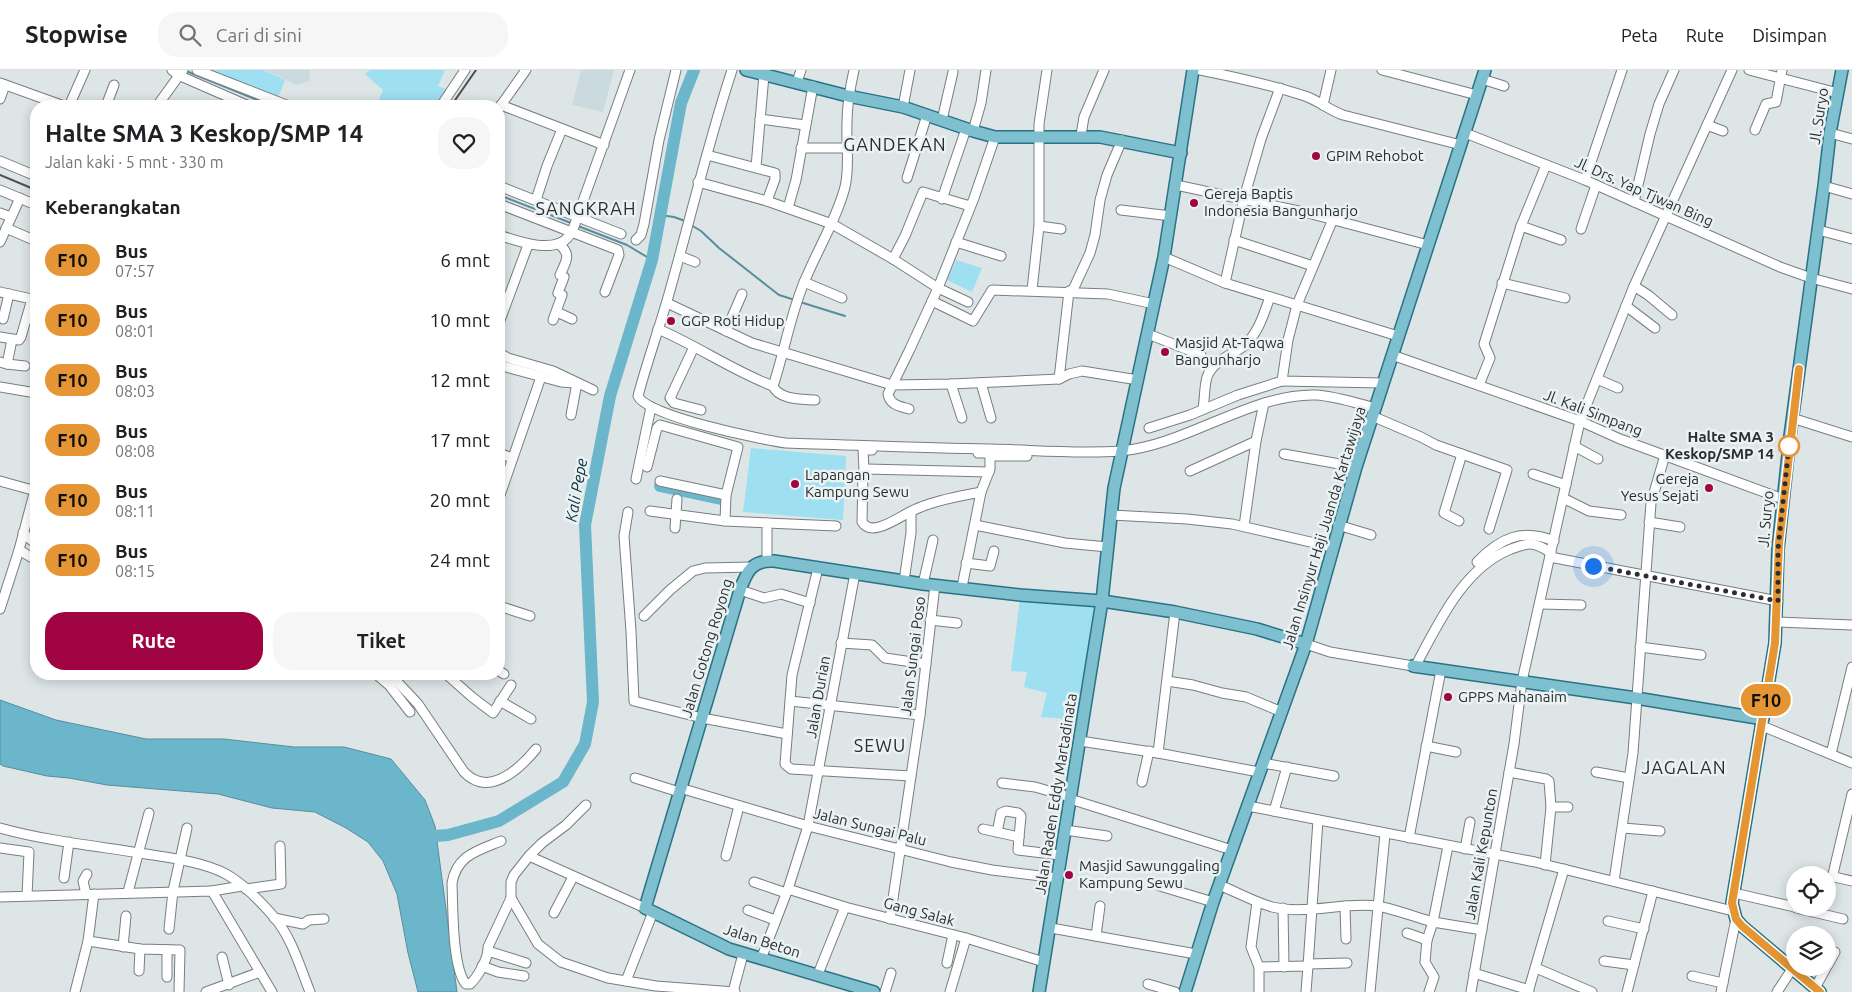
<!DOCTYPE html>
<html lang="id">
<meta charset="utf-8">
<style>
:root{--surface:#fff;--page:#f6f6f6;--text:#202124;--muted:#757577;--line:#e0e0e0;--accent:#a10442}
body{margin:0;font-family:Ubuntu,sans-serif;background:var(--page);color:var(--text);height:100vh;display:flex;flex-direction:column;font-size:19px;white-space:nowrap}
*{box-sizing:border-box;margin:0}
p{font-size:16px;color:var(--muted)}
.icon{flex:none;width:28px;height:28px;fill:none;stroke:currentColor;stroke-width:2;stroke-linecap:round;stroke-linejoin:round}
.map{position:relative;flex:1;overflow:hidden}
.details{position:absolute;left:30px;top:30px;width:475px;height:580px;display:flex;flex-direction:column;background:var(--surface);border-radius:20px;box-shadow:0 2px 12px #0003}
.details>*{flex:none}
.badge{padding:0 10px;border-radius:16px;font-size:18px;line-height:32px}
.controls{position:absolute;left:1786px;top:796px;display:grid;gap:10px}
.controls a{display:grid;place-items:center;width:50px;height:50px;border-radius:50%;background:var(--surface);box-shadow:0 2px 12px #0003;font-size:25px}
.you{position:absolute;width:25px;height:25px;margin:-12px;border:4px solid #fff;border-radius:50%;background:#1a73e8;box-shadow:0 0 0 8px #1a73e833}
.map>.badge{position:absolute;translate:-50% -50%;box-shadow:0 0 0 2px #fff}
h2{padding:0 15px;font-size:19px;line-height:45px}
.round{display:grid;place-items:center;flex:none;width:52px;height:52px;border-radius:20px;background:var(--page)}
.head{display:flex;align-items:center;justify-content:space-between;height:85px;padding:0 15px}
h1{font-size:24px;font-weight:600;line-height:38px}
.action{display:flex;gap:10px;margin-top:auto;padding:10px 15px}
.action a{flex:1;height:58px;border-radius:20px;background:var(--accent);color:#fff;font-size:20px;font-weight:600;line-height:58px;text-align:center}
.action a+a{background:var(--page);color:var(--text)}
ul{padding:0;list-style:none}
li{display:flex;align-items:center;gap:15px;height:60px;padding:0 15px}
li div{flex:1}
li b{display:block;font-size:19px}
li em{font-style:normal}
li .badge{min-width:55px;font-weight:700;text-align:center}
header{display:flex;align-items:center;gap:30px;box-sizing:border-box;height:70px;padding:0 25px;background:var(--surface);border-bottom:1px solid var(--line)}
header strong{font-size:24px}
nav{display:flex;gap:28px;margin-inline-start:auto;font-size:18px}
.search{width:350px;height:45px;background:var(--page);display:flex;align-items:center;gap:12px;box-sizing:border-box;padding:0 18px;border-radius:20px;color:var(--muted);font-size:19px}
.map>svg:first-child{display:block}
.built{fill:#cbdadf}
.green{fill:#9edff2}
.water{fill:#6bb6cb;stroke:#588d9c}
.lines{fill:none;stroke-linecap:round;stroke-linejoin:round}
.stream{stroke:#588d9c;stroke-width:2}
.river{stroke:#6bb6cb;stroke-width:12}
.minor-casing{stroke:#777e80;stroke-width:11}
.major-casing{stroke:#2a7284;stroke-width:14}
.minor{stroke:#fff;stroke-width:9}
.major{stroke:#7fc0d0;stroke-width:11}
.rail{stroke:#4c5051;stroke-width:2}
.line-casing{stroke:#fff;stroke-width:11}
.line{stroke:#e59534;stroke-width:8}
.walk{stroke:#2b2e2f;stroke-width:5;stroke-dasharray:0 9}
.poi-dot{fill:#a10442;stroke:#eaf2f4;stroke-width:2}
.stop-dot{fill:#fff;stroke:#e59534;stroke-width:2.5}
.labels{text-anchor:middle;stroke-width:5;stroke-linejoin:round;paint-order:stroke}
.street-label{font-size:15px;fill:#2b2e2f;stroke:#eaf2f4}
.poi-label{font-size:15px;fill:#2b2e2f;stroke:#eaf2f4;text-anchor:start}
.stop-label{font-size:15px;font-weight:bold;fill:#2b2e2f;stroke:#eaf2f4;text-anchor:end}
.water-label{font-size:16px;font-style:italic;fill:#092e38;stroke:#eaf2f4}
.quarter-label{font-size:18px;letter-spacing:1px;fill:#2b2e2f;stroke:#eaf2f4}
</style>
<header>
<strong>Stopwise</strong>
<div class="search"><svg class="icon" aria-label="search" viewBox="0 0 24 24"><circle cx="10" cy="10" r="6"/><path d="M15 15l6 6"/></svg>Cari di sini</div>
<nav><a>Peta</a><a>Rute</a><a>Disimpan</a></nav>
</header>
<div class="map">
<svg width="1852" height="922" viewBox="0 0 1852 922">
<rect width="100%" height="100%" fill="#dde5e7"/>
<g class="built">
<polygon points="265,0 309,0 310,11 297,15"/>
<polygon points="581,0 614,0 603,42 572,35"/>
</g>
<g class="green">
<polygon points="206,0 263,0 285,10 277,30"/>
<polygon points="370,0 445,0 438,16 448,20 436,36 376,36 383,20 365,4"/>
<polygon points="956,190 982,198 972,222 947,210"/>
<polygon points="751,378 846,386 843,450 743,442"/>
<polygon points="1020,528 1096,533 1080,650 1041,647 1047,623 1024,617 1027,602 1011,601"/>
</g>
<polygon class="water" points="0,630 56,650 146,669 224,669 294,677 344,677 391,689 425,730 435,756 457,922 418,922 408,883 397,824 383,791 368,772 346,758 315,742 272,738 218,724 107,715 69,708 47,706 3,696 0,694"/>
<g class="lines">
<g class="stream">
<polyline points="186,1 272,36"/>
<polyline points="499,125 571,153"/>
<polyline points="660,145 674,147 685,151"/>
<polyline points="691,155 701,161 719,178 779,225 795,230"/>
<polyline points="578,156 627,175 652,190"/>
<polyline points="800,232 845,246"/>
</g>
<g class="river">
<polyline points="660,416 721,429"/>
<polyline points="421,767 448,765 499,751 563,712 585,674 593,632 585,455 610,326 652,190 681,33 694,0"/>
</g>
<defs>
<g id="minor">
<polyline points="172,0 178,5 249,36"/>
<polyline points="197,0 289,36"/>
<path d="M732 0C709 70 692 142 672 213 662 251 648 288 638 326 646 346 763 370 786 373 855 375 923 378 991 379 1034 380 1077 384 1120 381 1185 376 1251 323 1316 325 1335 326 1356 333 1375 338"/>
<path d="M1200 0C1235 7 1271 15 1305 26 1319 31 1329 40 1343 45L1461 75"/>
<polyline points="1382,0 1477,25"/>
<polyline points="1749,0 1838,23"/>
<polyline points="1482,9 1504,16"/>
<polyline points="797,12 801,0"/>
<polyline points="0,13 64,36"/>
<polyline points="1280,18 1261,69 1244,128 1225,213 1398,266"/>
<polyline points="0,29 5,15"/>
<polyline points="501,35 604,75"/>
<polyline points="1323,35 1331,0"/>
<polyline points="69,36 85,0"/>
<polyline points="106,36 114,15"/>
<polyline points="157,36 183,0"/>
<polyline points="441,36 465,0"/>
<polyline points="468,36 471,36"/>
<polyline points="903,37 910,0"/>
<polyline points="499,38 526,0"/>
<polyline points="760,49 805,55"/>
<polyline points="942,50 953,2"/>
<polyline points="1707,55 1723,61"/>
<polyline points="1755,60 1766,34 1776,32 1782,0"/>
<polyline points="973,61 981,33 986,0"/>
<polyline points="1465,63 1585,110 1780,197 1811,208 1852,219"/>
<polyline points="1830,63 1852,69"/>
<polyline points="1081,65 1084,47 1104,0"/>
<polyline points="801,78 847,78"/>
<polyline points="707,85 775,103 775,109 767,131"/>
<polyline points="0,91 36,106"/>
<polyline points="756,97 764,5"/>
<polyline points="907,108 927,45"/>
<polyline points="1585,110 1622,0"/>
<polyline points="698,112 767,131 832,154 893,189 938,218 968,232"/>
<polyline points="1176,115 1308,143 1428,175"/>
<polyline points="499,116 621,164"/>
<polyline points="1824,116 1852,124"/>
<polyline points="0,120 36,135"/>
<polyline points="942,129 966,59"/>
<polyline points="536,130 547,96 562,59"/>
<polyline points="1634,132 1650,64 1659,34 1674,0"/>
<polyline points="499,134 618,180 619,185 605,222"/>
<polyline points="788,138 796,110 813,16"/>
<polyline points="1121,140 1171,146"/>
<polyline points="0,143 11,147"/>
<polyline points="1333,149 1297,235 1288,270 1282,311 1382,313"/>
<polyline points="1039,156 1061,159"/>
<polyline points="1521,156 1561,170"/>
<polyline points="6,158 36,171"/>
<polyline points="1581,159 1596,115"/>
<polyline points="1818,160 1852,169"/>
<path d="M499 165C517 171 555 185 569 166 573 161 575 154 577 148L630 0"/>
<polyline points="636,170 641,165 644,154 659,70 676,0"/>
<polyline points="1234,170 1313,196"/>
<polyline points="0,172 20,128"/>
<polyline points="956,172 1001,186"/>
<polyline points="680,186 695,192"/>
<polyline points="1164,187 1225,213"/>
<polyline points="893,189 905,166 923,122 970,136"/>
<polyline points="804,212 842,228"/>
<polyline points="1502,213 1565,228"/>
<polyline points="1634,216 1648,225 1672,245"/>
<polyline points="1032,220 1039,156 1039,54 1047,0"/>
<polyline points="0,222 36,230"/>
<polyline points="1072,222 1090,183 1095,165 1100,130 1107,105 1122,70"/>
<polyline points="932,231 973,251 992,220 1108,224 1154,234"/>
<polyline points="667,233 752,273 892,315 951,314 1059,309 1069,304 1082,301 1138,310"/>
<polyline points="1626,236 1655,258"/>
<polyline points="557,242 572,249"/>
<polyline points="3,249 9,224"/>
<path d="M553 250 562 225 558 223 564 207 560 205C566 191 572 185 559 174"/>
<polyline points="499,253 528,175"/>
<path d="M658 259C698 276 733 301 773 316 779 330 802 329 815 330"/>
<polyline points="726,261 742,224"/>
<polyline points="1148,264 1201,285"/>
<polyline points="0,267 19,270 21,267 32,229"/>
<polyline points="694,277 670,328 674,333 701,340"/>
<polyline points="499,283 508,288 553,301 593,320"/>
<polyline points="1392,285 1580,351 1620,369 1783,429"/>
<polyline points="0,292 7,294 12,270"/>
<polyline points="7,294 25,296"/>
<polyline points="499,295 561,312 574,313"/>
<polyline points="1059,309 1069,221"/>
<polyline points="1597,309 1618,318"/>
<polyline points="981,313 991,348"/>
<polyline points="951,314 962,348"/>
<polyline points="1479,315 1490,288 1484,274 1521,156 1546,95"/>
<path d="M773 316C784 283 790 247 803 215 816 182 836 151 845 117 850 96 846 74 847 52 847 34 850 18 854 0"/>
<polyline points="0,317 36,323"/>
<path d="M1203 338C1205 328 1204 317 1207 307 1213 290 1233 285 1245 275 1259 262 1264 243 1270 227"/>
<path d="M909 339C899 336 890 335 888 324L910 279 938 218 974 128 995 67"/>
<polyline points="571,345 577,313"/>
<polyline points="1372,346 1421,367 1436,375 1507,400 1489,459"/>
<polyline points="1792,348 1852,367"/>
<polyline points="1149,358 1190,345 1238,325 1282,311"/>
<polyline points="1574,376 1598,389"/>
<polyline points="499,383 512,388"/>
<polyline points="978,383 986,383 990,386 1027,386"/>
<polyline points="1284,384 1356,397"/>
<polyline points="647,397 657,358 660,355 738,377 726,425 725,451"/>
<polyline points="864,400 863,380 872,380"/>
<polyline points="1190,401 1256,371"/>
<polyline points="1533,404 1566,415"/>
<polyline points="636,409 651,337"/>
<polyline points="0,411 36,421"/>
<polyline points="660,411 726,425"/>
<path d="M981 422C961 426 940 429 921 437 906 442 894 453 879 457 872 459 866 458 862 452L863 402 866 399 989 402"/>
<polyline points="499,428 541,307"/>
<polyline points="1563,428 1589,441 1621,445"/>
<polyline points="650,441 725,451 767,453 767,490"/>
<polyline points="628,442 624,466 631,561 634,631 702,648 787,664"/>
<polyline points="1111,445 1187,449 1232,454 1332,477"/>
<polyline points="1459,451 1444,443 1462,384"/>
<polyline points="1649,452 1680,457"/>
<polyline points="767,453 836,456"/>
<polyline points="975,455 1065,473 1108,477"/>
<polyline points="1338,455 1371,465"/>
<polyline points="1244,456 1256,371 1264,333"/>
<polyline points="675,458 677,429"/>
<polyline points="23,463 36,474"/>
<polyline points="19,480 36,490"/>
<polyline points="1550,487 1778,531"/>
<path d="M1477 492C1500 468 1522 458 1554 471"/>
<polyline points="966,493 990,496 994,481"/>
<polyline points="818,498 792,605 785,694 791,699 911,706"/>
<polyline points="904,511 911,463 911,442"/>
<polyline points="923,514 933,470"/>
<polyline points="962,517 981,422 990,399 990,386"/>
<polyline points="740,520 764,528 781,524 810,533"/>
<polyline points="1540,534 1581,535"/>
<polyline points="499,536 530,546"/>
<polyline points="0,539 19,480 36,416"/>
<polyline points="644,546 670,520 693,501 705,498 752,497"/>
<polyline points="930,550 957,553"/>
<polyline points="1777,552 1852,555"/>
<polyline points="841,573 872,575 885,588 926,594"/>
<polyline points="1306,574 1330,582 1413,596"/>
<polyline points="1640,577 1701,585"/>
<path d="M1415 597C1438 554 1463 498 1511 479 1517 477 1524 474 1530 474 1538 474 1545 479 1551 483"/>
<polyline points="499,601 504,604"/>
<polyline points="376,604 389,615 410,642"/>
<path d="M390 604 418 634 464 702C466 704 469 707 473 709 496 722 523 695 536 679"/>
<polyline points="446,604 472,627 493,643 511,615"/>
<polyline points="1167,611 1193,615 1222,623 1246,627 1282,642"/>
<polyline points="500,631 531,649"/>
<polyline points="790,631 920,645"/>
<polyline points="1762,656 1852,693"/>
<polyline points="1080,671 1158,683 1259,702"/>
<polyline points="1426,676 1456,682"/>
<polyline points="1158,683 1175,542"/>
<polyline points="1831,684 1852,597"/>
<polyline points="1263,693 1334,706"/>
<polyline points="1509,702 1546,709 1549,711 1551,737 1545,795"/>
<polyline points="1596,702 1629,708"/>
<polyline points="635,708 679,722"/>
<polyline points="1142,712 1149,681"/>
<polyline points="1002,713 1035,717 1070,727"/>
<polyline points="680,718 808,756 951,792 992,800 1057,808"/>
<polyline points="1852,724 1833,804 1834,807 1852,811"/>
<polyline points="1070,729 1232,780"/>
<polyline points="586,735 566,755 542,773 529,786 514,805 511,812 511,828 538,874 561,892 608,908 656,916 735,922"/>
<polyline points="1248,736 1535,792 1733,841"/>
<polyline points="1551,737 1568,737"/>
<polyline points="1274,741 1287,697"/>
<path d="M0 758C47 771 97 776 146 784 171 788 204 792 226 804 244 814 261 832 274 847 292 868 300 897 310 922"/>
<polyline points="1623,758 1660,761"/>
<polyline points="983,759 1019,767 1018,780 1060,785"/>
<polyline points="1065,760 1107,766"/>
<polyline points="997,762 1001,743 1006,741 1018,743 1021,746 1019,767"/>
<polyline points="1409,768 1441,600"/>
<path d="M501 771C477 781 457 785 452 813 453 836 452 898 466 914H470C478 907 489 887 488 877L511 828"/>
<polyline points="0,778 29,782 27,826"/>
<polyline points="1465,779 1470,752"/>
<polyline points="529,786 645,838"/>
<polyline points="726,786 739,736"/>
<polyline points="64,808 69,772"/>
<polyline points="1614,811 1633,683 1651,433 1665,385"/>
<polyline points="754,812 786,823"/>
<path d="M1219 815C1237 822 1254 832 1272 837 1307 845 1342 832 1377 836 1395 839 1415 847 1433 852L1448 776"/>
<polyline points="1160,816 1213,832"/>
<polyline points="246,819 281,814 280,776"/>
<polyline points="788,819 845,837 966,868 1044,892"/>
<polyline points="212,821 242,816"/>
<polyline points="128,822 149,743"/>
<polyline points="1734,823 1795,837"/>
<polyline points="86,824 83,811 87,804"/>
<polyline points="0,827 212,821 272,922"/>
<polyline points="1257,832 1251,877 1259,897 1259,922"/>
<polyline points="1345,836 1346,869"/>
<polyline points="1283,838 1284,897"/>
<polyline points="1796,838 1843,849"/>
<polyline points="748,840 775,850"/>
<polyline points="554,843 573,807"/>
<polyline points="274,848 303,854 309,850 324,849"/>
<polyline points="890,849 920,645 935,515"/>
<polyline points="1608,851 1644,859"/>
<polyline points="1051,858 1196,884"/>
<polyline points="169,859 173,821 187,758"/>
<polyline points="1407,863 1427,870 1433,852 1482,860"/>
<polyline points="1096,866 1100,836"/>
<polyline points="1427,870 1425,892 1434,907 1429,922"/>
<polyline points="88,871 140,879 180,880 179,922"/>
<polyline points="123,877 126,846"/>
<polyline points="488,881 526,893"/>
<polyline points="222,887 229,915"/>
<polyline points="761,889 788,819 808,756 855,503"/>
<polyline points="1604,891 1634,895"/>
<polyline points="947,893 953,865"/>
<polyline points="1308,894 1347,893"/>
<polyline points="1828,895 1835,882"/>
<polyline points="482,896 498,902 524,906"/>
<polyline points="1308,896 1318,750"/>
<polyline points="1259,897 1308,896 1306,922"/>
<polyline points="1536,898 1592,922"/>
<polyline points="139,901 140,879"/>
<polyline points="1474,903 1529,920"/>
<polyline points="818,904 845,837"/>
<polyline points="1692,906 1723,913"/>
<polyline points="167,907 167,880"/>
<polyline points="626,911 653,842"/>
<polyline points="1148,914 1175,922"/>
<polyline points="1815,918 1826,898"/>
<polyline points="75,922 88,871 94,824"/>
<polyline points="206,922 260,902"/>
<polyline points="733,922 743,884"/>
<polyline points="885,922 891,903"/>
<polyline points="950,922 966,868"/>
<polyline points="1370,922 1385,764"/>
<polyline points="1471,922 1514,674 1522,611 1580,351 1634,216 1732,0"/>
<polyline points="1528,922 1564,799"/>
<polyline points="1627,922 1653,821"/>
<polyline points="1721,922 1736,849"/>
<polyline points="1777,922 1792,899"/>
</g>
<g id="major">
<polyline points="746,0 848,26 903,37 973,61 995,67 1100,67 1181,83"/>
<polyline points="1413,596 1636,628 1763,649"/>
<path d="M874 922 729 879 645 838 740 520C747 501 752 490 774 491L923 514 1020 525 1102 531 1175 542 1257 559 1306 574"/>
<polyline points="1039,922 1102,531 1114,418 1164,187 1193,0"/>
<polyline points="1185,922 1213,832 1306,574 1356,397 1485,0"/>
<polyline points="1820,922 1742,856 1736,849 1732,833 1775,573 1778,479 1790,366 1824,116 1830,63 1842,0"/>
</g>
</defs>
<use href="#minor" class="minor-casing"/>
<use href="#major" class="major-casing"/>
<use href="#minor" class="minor"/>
<use href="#major" class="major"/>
<g class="rail">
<polyline points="451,36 476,0"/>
<polyline points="0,105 36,120"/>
</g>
</g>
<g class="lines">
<defs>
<polyline id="line" points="1799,299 1779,473 1775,573 1732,833 1736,849 1742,856 1820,922"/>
</defs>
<use href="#line" class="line-casing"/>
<use href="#line" class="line"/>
<polyline class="walk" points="1593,496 1778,531 1778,479 1789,376"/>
</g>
<g class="poi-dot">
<circle cx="1316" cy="86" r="5"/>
<circle cx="1194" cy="133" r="5"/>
<circle cx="671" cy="251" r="5"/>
<circle cx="1165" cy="282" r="5"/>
<circle cx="795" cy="414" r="5"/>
<circle cx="1709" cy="418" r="5"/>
<circle cx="1448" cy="627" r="5"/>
<circle cx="1069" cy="805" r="5"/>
</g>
<circle class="stop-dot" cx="1789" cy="376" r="10"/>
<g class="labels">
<g class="street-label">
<text transform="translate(1819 46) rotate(-81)" y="5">Jl. Suryo</text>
<text transform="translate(1644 122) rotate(24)" y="5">Jl. Drs. Yap Tjwan Bing</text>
<text transform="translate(1593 343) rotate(21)" y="5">Jl. Kali Simpang</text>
<text transform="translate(1766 449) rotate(-85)" y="5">Jl. Suryo</text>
<text transform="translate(1324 458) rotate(-73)" y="5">Jalan Insinyur Haji Juanda Kartawijaya</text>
<text transform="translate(707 578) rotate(-73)" y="5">Jalan Gotong Royong</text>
<text transform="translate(913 586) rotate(-83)" y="5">Jalan Sungai Poso</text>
<text transform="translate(818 627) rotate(-80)" y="5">Jalan Durian</text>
<text transform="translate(1056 724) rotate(-81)" y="5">Jalan Raden Eddy Martadinata</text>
<text transform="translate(870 757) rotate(14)" y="5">Jalan Sungai Palu</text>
<text transform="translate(1481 784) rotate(-80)" y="5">Jalan Kali Kepunton</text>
<text transform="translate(919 842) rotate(15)" y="5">Gang Salak</text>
<text transform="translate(762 871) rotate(18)" y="5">Jalan Beton</text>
</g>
<g class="poi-label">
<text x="1326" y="91">GPIM Rehobot</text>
<text x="1204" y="129">Gereja Baptis<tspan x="1204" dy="17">Indonesia Bangunharjo</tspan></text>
<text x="681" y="256">GGP Roti Hidup</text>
<text x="1175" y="278">Masjid At-Taqwa<tspan x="1175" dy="17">Bangunharjo</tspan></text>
<text x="805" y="410">Lapangan<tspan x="805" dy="17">Kampung Sewu</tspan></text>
<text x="1699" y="414" text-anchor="end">Gereja<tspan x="1699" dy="17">Yesus Sejati</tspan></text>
<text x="1458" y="632">GPPS Mahanaim</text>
<text x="1079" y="801">Masjid Sawunggaling<tspan x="1079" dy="17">Kampung Sewu</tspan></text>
</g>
<g class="stop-label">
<text x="1774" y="372">Halte SMA 3<tspan x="1774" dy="17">Keskop/SMP 14</tspan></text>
</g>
<g class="water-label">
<text transform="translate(576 420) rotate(-80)" y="6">Kali Pepe</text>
</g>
<g class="quarter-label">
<text x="895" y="81">GANDEKAN</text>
<text x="586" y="145">SANGKRAH</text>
<text x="880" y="682">SEWU</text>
<text x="1684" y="704">JAGALAN</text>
</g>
</g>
</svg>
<div class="controls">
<a><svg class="icon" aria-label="locate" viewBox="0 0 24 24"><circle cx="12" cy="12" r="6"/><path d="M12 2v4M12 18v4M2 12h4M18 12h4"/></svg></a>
<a><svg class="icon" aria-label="layers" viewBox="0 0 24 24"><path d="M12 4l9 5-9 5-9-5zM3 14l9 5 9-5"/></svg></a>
</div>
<div class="you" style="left:1593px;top:496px"></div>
<b class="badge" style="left:1766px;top:630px;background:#e59534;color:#111">F10</b>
<section class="details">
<div class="head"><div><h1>Halte SMA 3 Keskop/SMP 14</h1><p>Jalan kaki · 5 mnt · 330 m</p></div><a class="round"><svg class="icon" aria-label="heart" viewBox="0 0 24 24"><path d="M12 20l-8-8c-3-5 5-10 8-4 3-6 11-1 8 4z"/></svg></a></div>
<h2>Keberangkatan</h2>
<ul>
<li><span class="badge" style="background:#e59534;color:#111">F10</span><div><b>Bus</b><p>07:57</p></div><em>6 mnt</em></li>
<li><span class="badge" style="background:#e59534;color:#111">F10</span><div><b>Bus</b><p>08:01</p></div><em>10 mnt</em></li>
<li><span class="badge" style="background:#e59534;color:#111">F10</span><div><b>Bus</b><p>08:03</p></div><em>12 mnt</em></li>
<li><span class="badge" style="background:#e59534;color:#111">F10</span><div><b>Bus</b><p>08:08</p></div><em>17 mnt</em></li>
<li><span class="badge" style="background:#e59534;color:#111">F10</span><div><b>Bus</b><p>08:11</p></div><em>20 mnt</em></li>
<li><span class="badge" style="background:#e59534;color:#111">F10</span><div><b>Bus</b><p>08:15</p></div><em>24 mnt</em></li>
</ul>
<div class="action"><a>Rute</a><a>Tiket</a></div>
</section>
</div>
